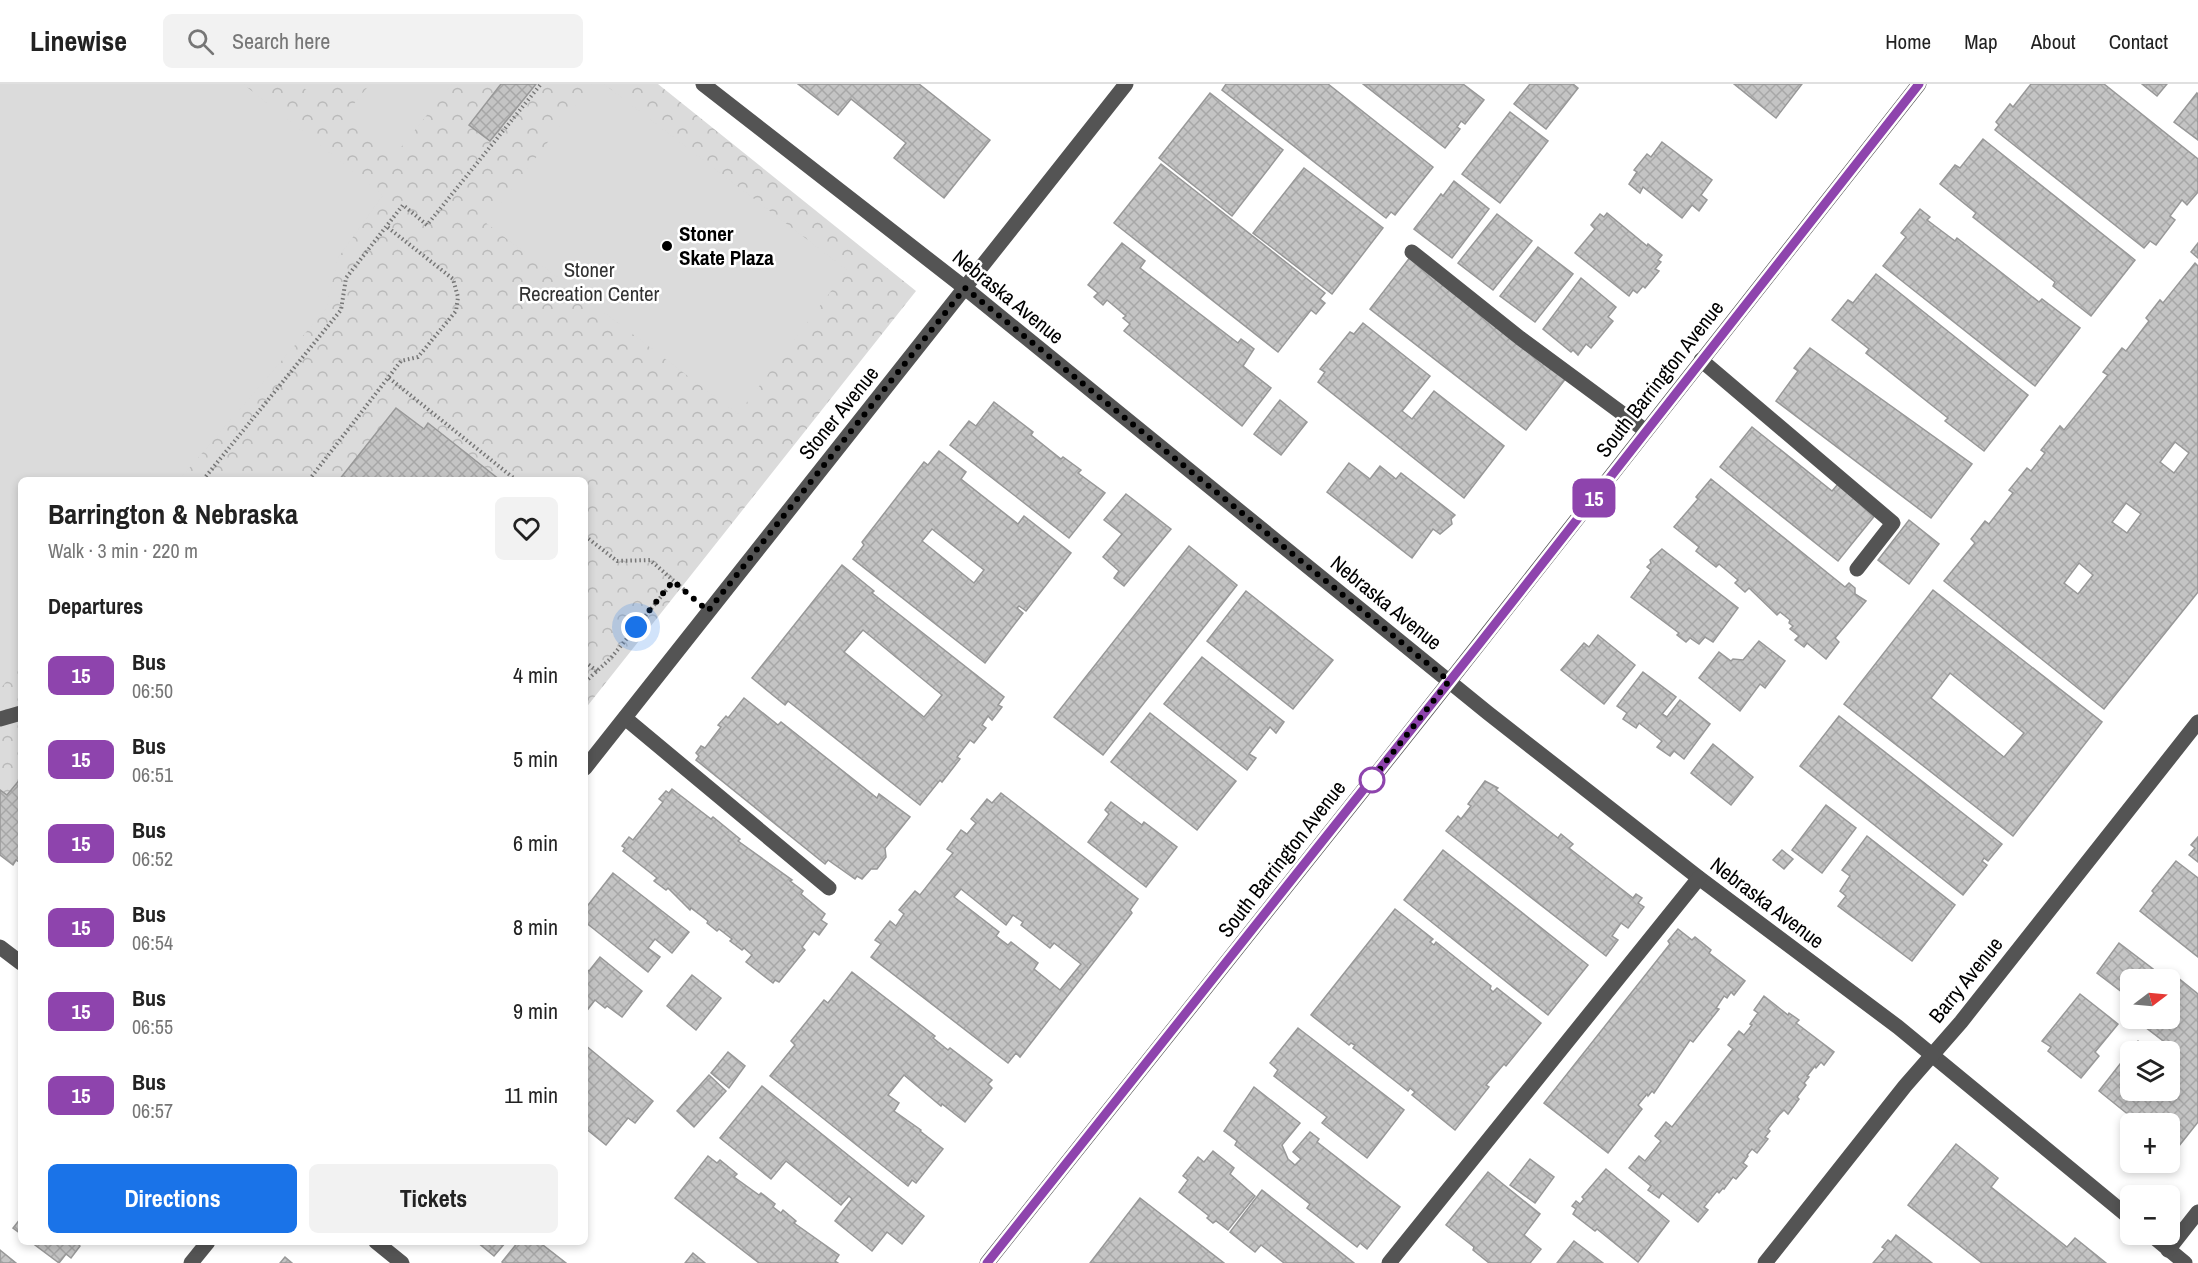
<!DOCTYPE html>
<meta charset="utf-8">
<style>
:root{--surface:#fff;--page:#f2f2f2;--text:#222;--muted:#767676;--line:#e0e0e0;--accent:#1a73e8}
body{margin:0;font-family:"Archivo Narrow",sans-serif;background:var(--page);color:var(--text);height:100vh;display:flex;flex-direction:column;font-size:22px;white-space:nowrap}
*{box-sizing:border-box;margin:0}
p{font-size:20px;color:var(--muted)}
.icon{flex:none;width:33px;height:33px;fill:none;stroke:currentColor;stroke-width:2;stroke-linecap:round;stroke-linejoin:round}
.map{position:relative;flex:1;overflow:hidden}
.drawer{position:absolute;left:18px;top:393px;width:570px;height:768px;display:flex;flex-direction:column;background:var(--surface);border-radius:9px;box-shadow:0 3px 9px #0003}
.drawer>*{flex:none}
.badge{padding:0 12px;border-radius:9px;font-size:21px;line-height:39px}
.needle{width:39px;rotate:74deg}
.controls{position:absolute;left:2120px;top:885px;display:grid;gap:12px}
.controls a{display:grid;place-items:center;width:60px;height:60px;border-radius:9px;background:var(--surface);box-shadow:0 3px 9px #0003;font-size:30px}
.you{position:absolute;width:30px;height:30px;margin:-15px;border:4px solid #fff;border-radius:50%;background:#1a73e8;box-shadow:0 0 0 9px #1a73e833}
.map>.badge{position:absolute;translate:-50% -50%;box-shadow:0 0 0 3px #fff}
h2{padding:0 30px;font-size:22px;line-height:54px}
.round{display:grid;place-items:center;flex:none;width:63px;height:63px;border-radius:9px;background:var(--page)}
.overview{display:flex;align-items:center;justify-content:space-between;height:102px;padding:0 30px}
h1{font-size:28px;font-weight:800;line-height:45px}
.cta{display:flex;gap:12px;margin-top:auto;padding:12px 30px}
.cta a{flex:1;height:69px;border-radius:9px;background:var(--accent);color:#fff;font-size:24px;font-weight:800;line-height:69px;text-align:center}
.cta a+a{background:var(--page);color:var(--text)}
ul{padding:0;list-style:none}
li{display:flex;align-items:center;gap:18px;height:84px;padding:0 30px}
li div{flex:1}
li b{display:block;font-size:22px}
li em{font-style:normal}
li .badge{min-width:66px;font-weight:700;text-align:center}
header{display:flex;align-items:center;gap:36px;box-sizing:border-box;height:84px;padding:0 30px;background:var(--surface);border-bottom:2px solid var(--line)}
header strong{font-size:28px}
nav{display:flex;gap:33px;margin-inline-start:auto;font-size:21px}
.search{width:420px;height:54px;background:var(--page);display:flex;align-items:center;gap:15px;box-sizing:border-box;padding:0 21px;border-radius:9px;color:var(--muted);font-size:22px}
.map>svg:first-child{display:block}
.park{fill:url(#park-crowns)}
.pitch{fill:#dbdbdb}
.building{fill:url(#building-cross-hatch);stroke:#989898;stroke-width:1.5;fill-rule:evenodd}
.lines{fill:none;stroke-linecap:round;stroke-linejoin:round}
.path{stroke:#767676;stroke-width:4;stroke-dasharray:1.5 3;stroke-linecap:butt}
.minor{stroke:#545454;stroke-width:15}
.line-casing{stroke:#fff;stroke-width:14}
.line{stroke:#8e44ad;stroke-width:9}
.walk{stroke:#000;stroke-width:6;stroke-dasharray:0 10.8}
.poi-dot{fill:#000;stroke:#fff;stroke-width:2}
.stop-dot{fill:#fff;stroke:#8e44ad;stroke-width:3}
.labels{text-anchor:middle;stroke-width:5;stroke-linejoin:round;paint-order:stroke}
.poi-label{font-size:21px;font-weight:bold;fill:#000;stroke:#fff;text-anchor:start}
.park-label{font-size:21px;fill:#323232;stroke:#fff}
.street-label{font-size:21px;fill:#000;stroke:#fff}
</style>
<header>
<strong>Linewise</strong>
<div class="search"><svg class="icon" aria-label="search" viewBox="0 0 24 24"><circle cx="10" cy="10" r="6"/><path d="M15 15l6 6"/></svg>Search here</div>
<nav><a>Home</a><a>Map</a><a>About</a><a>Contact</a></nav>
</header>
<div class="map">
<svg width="2198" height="1179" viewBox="0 0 2198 1179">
<defs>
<pattern id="park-crowns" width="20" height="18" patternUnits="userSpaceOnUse" patternTransform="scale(1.5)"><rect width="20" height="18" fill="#dbdbdb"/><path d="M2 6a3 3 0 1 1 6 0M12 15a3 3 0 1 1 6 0" fill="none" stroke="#bababa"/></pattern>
<pattern id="building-cross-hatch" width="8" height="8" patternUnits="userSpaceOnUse" patternTransform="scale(1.5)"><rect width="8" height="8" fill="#c4c4c4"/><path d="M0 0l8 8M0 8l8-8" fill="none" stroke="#a7a7a7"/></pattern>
</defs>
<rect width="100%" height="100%" fill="#fff"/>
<polygon class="park" points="0,0 658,0 916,207 585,625 585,396 21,396 21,780 0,763"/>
<g class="pitch">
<polygon points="0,0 243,0 383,111 338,174 326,225 179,396 21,396 21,580 0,605"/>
<polygon points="299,0 332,0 319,16"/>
<polygon points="370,0 452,0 394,72 344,32"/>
<polygon points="592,0 604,0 847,186 738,330 486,139"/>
</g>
<g class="building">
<polygon points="501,0 536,0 490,57 469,41"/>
<polygon points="798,0 919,0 990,56 944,114 894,74 906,59 851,15 838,31"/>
<polygon points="1226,0 1328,0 1433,83 1395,131 1391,128 1386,134 1222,6"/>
<polygon points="1363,0 1463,0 1484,16 1465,40 1461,37 1457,43 1460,45 1445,64"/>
<polygon points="1530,0 1573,0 1578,4 1546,45 1514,20"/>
<polygon points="1734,0 1802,0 1776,34"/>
<polygon points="2031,0 2104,0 2198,75 2198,108 2187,121 2182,116 2170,132 2175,136 2156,161 2150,157 2144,164 1995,46 1999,41 1996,38 2010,20 2013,23"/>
<polygon points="2142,0 2167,0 2157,12"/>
<polygon points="1210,9 1283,66 1232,132 1159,74"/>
<polygon points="2197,9 2198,10 2198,56 2174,38"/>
<polygon points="1510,28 1548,57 1500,119 1462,90"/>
<polygon points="1983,55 2135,176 2091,232 2053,202 2055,198 1973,133 1976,129 1940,100 1955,81 1960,84"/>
<polygon points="1662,58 1712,96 1701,111 1707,116 1699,127 1692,121 1682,134 1643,103 1640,109 1629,100 1637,88 1634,86 1647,70 1651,73"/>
<polygon points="1161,80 1325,209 1320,215 1325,219 1316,230 1311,226 1278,268 1114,139"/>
<polygon points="1304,84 1383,144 1332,210 1253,149"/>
<polygon points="1454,97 1489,125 1452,174 1414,145 1441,110 1443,112"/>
<polygon points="1920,125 1930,133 1927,136 1955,157 1957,154 2039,218 2042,215 2080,244 2035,302 1883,182 1906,153 1901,149"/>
<polygon points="1607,129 1647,162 1648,160 1662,171 1658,176 1661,178 1655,185 1659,187 1645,204 1643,202 1637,209 1633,206 1629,212 1575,169 1595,145 1591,141 1600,130 1604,133"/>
<polygon points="1497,130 1532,157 1493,206 1458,179"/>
<polygon points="1122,159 1145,177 1140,184 1238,259 1241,255 1254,265 1243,282 1271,304 1242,342 1124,247 1130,240 1123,234 1126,232 1107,216 1103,221 1094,213 1098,209 1088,201"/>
<polygon points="2198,159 2198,174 2191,168"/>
<polygon points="1538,163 1573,190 1535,238 1500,212"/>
<polygon points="1411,172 1567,293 1526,346 1370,225"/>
<path d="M2195 179 2198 182V508L2104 625 1944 497 1975 459 1971 455 1985 437 1989 440 2013 409 2009 406 2027 384 2031 387 2045 369 2041 366 2060 342 2064 346 2108 291 2103 288 2122 264 2126 267 2149 237 2146 234 2160 216 2163 219ZM2175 358 2189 369 2174 389 2160 378ZM2126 419 2141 430 2127 449 2112 438ZM2079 479 2093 491 2078 510 2064 499Z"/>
<polygon points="1876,190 2028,311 1984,367 1945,337 1948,334 1866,269 1869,265 1832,236 1848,216 1853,219"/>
<polygon points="1581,194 1616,223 1608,233 1613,237 1591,264 1586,260 1578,271 1573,266 1571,268 1543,245"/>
<polygon points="1363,239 1430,292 1402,327 1412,335 1434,307 1504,362 1464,414 1318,298 1325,288 1320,285 1350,248 1354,250"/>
<polygon points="1810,264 1972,380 1931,434 1776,317 1798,287 1794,284"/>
<polygon points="1280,316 1307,338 1281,371 1254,350"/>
<polygon points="994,318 1033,348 1031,351 1061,375 1063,373 1081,386 1078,389 1105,409 1069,454 950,361 969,337 976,342"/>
<polygon points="396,324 424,345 428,339 500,396 339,396"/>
<polygon points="1752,343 1832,407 1838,400 1876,430 1838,477 1720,383"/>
<path d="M939 367 966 388 961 395 1018 440 1024 432 1071 469 1026 527 1019 522 1017 524 1023 529 985 579 853 475 864 461 862 458 924 378 928 381ZM932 445 984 486 974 499 922 457Z"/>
<polygon points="1349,379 1370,395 1380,382 1396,395 1401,389 1455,431 1451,435 1452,440 1440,450 1433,445 1412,474 1327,408"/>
<polygon points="1711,395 1845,503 1849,499 1855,504 1855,510 1866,517 1835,554 1839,558 1826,575 1807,559 1804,563 1795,556 1799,552 1790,545 1793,542 1789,539 1790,536 1780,528 1777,531 1749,504 1745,508 1735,499 1738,496 1719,480 1716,483 1696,467 1699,463 1674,443 1698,415 1696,413"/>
<polygon points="1126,410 1171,445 1124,502 1114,494 1119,487 1103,473 1122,450 1104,436"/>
<polygon points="1909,436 1939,460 1909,500 1878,476"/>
<polygon points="1189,462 1237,501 1103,671 1054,633"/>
<polygon points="1662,465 1738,524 1713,558 1705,553 1699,560 1690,554 1686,558 1677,551 1679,549 1631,513 1651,486 1647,483 1651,479 1650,476"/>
<path d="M842 481 874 507 872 509 1004 613 998 621 1002 623 992 636 988 632 982 641 986 644 974 659 970 656 957 673 960 675 942 698 940 696 920 721 788 617 785 621 752 594ZM863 546 942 611 924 633 844 568Z"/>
<path d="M1933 506 2102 638 2013 752 1844 620ZM1950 589 2024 649 2004 673 1931 614Z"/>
<polygon points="1246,507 1333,576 1293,625 1207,557"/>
<polygon points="1598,551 1635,581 1604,620 1561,586 1584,559 1589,563"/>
<polygon points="1759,557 1785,577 1765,604 1760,600 1740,627 1699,594 1719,568 1731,577 1733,575 1743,576"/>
<polygon points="1202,573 1284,638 1276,649 1270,643 1249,670 1256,674 1247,686 1164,620"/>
<polygon points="1643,588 1676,613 1662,630 1667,633 1680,616 1710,640 1684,675 1674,667 1670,672 1657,663 1662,657 1639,639 1636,644 1623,635 1627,629 1617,622"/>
<polygon points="744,614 778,641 781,638 877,714 879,710 910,733 885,764 886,773 877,785 871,785 862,795 857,792 855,795 828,776 825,780 696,676 699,672 696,669 701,662 705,664 721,643 718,641 726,632 728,634"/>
<polygon points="1150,629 1236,697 1197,746 1111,678"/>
<polygon points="1839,632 2002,760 1988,777 1984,774 1982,777 1987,781 1963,811 1800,682"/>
<polygon points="1713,660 1753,693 1731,721 1691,689"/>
<polygon points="21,694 21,779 16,776 13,781 0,771 0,706 7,711"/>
<polygon points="1485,697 1498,704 1496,706 1558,754 1561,750 1573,760 1569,764 1633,814 1636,810 1642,814 1638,819 1644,823 1628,844 1621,839 1612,852 1618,856 1606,872 1446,747 1458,732 1461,735 1471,722 1468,720"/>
<polygon points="672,705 711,735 713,733 740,755 738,757 792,796 790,797 803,807 801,810 825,830 821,836 827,840 819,851 814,847 802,863 805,866 779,898 775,896 773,899 746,878 752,871 744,864 742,866 730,857 732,855 719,845 717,847 707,839 708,837 691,824 690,826 668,804 666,806 654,797 657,794 623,767 625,764 622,762 629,753 633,756 663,718 659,715 666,707 669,709"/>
<path d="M1001 709 1138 815 1130 826 1132 829 1020 973 1016 969 1008 979 871 873 881 860 875 856 890 837 896 842 904 830 899 826 915 807 920 811 953 769 947 765 961 746 967 750 976 739 971 735 987 715 992 719ZM961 805 1006 841 1013 831 1023 838 1021 841 1050 864 1054 859 1081 880 1060 906 1034 885 1038 879 1011 858 1008 861 996 852 999 848 954 813Z"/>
<polygon points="1111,718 1142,741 1144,738 1177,763 1146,803 1088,758 1109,730 1105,726"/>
<polygon points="1826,721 1856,744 1822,789 1792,766"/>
<polygon points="1867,752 1955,821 1912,877 1838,822 1846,812 1840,807 1850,792 1842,786"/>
<polygon points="2198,753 2198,778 2189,771 2195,764 2191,761"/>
<polygon points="1443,766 1588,881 1548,931 1404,816"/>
<polygon points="1782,766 1793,775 1784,785 1773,776"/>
<polygon points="2176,777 2198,794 2198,873 2140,827 2154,809 2152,807"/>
<polygon points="613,789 689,848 672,869 655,855 648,864 660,873 648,888 585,838 585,825"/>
<polygon points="1395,825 1433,855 1430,858 1434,861 1436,858 1491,902 1490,905 1493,908 1497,904 1541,939 1506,982 1504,980 1486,1001 1489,1003 1455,1046 1412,1011 1415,1008 1410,1004 1408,1007 1353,964 1355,961 1351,959 1349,961 1311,931"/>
<polygon points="1678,845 1692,856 1695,853 1711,866 1709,869 1745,897 1734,911 1731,908 1727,914 1724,912 1716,924 1719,925 1693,958 1690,956 1654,1009 1652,1007 1648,1012 1647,1010 1638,1021 1642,1025 1608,1069 1544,1019 1670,860 1668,857"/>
<polygon points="2119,859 2153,885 2145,896 2130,896 2130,907 2127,912 2097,889"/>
<polygon points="600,873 642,907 622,933 607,922 605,924 595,916 585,929 585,884 589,887"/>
<polygon points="852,888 935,952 933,954 948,966 950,964 992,996 988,1000 992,1004 965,1038 942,1020 941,1022 904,991 888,1011 899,1019 894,1027 921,1046 920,1047 943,1065 916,1099 912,1096 908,1102 770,992 795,961 791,957 824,916 828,919"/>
<polygon points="692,891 721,914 696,946 667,922"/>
<polygon points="2177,893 2198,910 2198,1038 2175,1067 2169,1062 2169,1040 2140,1040 2099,1007 2138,957 2151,968 2130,968 2130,1006 2169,1006 2169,976 2176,967 2140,939 2144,934 2169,934 2169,903"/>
<polygon points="2080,910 2118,940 2095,968 2099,972 2081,994 2048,967 2051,963 2042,957"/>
<polygon points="1764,912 1788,931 1789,929 1799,936 1796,939 1834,968 1824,981 1821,978 1816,984 1815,982 1807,992 1809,993 1804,999 1806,1001 1797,1013 1799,1015 1788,1030 1784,1026 1779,1031 1768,1045 1770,1047 1765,1053 1768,1055 1757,1069 1752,1065 1747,1071 1748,1072 1743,1079 1747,1082 1736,1095 1733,1093 1724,1105 1723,1104 1719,1109 1717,1107 1704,1123 1708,1126 1698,1138 1662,1109 1659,1114 1648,1106 1651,1102 1629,1084 1639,1072 1645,1077 1661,1057 1655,1052 1666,1038 1672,1043 1733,965 1728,961 1739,947 1744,951 1752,941 1750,940 1758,929 1754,926"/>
<polygon points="1298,944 1404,1026 1367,1074 1322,1039 1327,1033 1274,992 1278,986 1270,979"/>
<polygon points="585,961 653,1017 635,1039 628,1034 606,1061 585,1044"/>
<polygon points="728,968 745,982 729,1004 711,989"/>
<polygon points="709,991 726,1007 694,1043 677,1027"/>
<polygon points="762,1002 924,1132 902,1160 887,1148 872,1167 835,1137 852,1115 849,1112 841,1121 786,1077 771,1095 720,1054"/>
<polygon points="1254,1003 1300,1039 1282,1061 1288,1075 1295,1081 1301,1075 1293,1068 1310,1048 1319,1055 1317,1058 1400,1123 1367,1165 1360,1159 1357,1163 1307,1124 1310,1120 1235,1061 1237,1057 1224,1047"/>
<polygon points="1956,1060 1998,1094 1991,1103 2067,1163 2075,1154 2106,1179 1982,1179 1908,1121"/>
<polygon points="1213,1067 1234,1084 1230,1090 1255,1112 1228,1146 1216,1137 1213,1139 1207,1134 1209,1132 1179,1108 1188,1096 1183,1092 1198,1073 1204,1078"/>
<polygon points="708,1072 717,1079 720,1076 737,1090 734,1093 759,1111 761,1109 775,1120 773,1123 781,1129 783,1126 796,1137 794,1139 839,1171 835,1177 838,1179 759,1179 675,1114"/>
<polygon points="1530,1075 1554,1093 1535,1119 1510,1101"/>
<polygon points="1606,1085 1669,1137 1638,1178 1597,1145 1595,1147 1573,1130 1576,1125 1572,1122 1576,1117 1580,1120 1584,1115 1582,1113"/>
<polygon points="1488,1088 1540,1130 1524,1151 1541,1165 1530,1179 1489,1179 1473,1166 1474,1163 1446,1141"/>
<polygon points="1262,1106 1354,1179 1284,1179 1261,1161 1255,1168 1230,1148"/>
<polygon points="1140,1114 1224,1179 1090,1179"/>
<polygon points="21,1134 21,1150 13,1144"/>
<polygon points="1896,1151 1932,1179 1873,1179 1885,1165 1882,1163 1888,1156 1891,1158"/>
<polygon points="1574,1157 1603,1179 1557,1179"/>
<polygon points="31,1158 76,1158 80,1162 71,1174 66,1170 59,1179"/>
<polygon points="477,1158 506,1158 494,1172"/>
<polygon points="518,1158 539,1158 566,1179 503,1179 502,1178"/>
<polygon points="0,1166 16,1179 0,1179"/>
<polygon points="693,1169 705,1179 685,1179"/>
<polygon points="285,1173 292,1179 280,1179"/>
</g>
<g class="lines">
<g class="path">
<polyline points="389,294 516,396"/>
<polyline points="203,396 341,226 346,194 403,121 427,141 541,0"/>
<polyline points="309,396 401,277 418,273 456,227 458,213 453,195 386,142"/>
<polyline points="585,452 617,477 650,476 689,510"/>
<polyline points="585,578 597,587"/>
<polyline points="585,598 611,574 673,498"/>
</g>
<g class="minor">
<polyline points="703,0 965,204 1488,629 1699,794 1898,943 2130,1134"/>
<polyline points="1412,168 1520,254 1646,347"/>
<polyline points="1701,276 1893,439 1857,485"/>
<polyline points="625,634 829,804"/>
<polyline points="0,635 21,629"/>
<polyline points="585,684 1126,0"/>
<polyline points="0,863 21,879"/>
<polyline points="2150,1150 2185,1179"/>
<polyline points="376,1158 402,1179"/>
<polyline points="2168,1166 2198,1128"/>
<polyline points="191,1179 208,1158"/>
<polyline points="987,1179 1427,626 1919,0"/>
<polyline points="1389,1179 1699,794"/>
<polyline points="1765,1179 1905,1002 1961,938 2198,638"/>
</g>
</g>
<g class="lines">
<defs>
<polyline id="line" points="987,1179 1480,559 1919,0"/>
</defs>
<use href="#line" class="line-casing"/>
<use href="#line" class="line"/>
<polyline class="walk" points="636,543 673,497 708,527 965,204 1449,597 1369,699 1372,696"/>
</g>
<circle class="poi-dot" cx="667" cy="162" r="6"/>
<circle class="stop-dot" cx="1372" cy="696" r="12"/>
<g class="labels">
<g class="poi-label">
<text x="679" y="157">Stoner<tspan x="679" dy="24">Skate Plaza</tspan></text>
</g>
<g class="park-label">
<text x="589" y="193">Stoner<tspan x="589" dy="24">Recreation Center</tspan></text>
</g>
<g class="street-label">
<text transform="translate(1008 213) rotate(39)" y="7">Nebraska Avenue</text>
<text transform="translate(1660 295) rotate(-52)" y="7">South Barrington Avenue</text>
<text transform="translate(839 329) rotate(-51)" y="7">Stoner Avenue</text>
<text transform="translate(1386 519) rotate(39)" y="7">Nebraska Avenue</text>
<text transform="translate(1282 775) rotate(-52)" y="7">South Barrington Avenue</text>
<text transform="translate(1767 819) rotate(37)" y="7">Nebraska Avenue</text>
<text transform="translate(1966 896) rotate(-51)" y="7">Barry Avenue</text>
</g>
</g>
</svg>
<div class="controls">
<a><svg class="needle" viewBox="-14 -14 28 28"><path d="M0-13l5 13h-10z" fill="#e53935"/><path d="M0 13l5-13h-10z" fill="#767676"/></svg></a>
<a><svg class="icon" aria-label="layers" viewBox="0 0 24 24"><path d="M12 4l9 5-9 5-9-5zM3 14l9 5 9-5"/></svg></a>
<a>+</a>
<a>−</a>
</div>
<div class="you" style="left:636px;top:543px"></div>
<b class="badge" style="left:1594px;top:414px;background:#8e44ad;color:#fff">15</b>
<section class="drawer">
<div class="overview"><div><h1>Barrington &amp; Nebraska</h1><p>Walk · 3 min · 220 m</p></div><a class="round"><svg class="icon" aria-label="heart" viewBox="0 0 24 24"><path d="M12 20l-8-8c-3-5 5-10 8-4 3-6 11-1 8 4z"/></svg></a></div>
<h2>Departures</h2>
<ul>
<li><span class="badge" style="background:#8e44ad;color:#fff">15</span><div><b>Bus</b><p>06:50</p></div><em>4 min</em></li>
<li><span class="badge" style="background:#8e44ad;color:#fff">15</span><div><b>Bus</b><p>06:51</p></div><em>5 min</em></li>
<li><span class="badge" style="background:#8e44ad;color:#fff">15</span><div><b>Bus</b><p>06:52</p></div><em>6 min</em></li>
<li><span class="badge" style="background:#8e44ad;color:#fff">15</span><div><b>Bus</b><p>06:54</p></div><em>8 min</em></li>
<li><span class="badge" style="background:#8e44ad;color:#fff">15</span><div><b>Bus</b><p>06:55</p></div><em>9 min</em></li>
<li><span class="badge" style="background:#8e44ad;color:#fff">15</span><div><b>Bus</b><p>06:57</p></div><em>11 min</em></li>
</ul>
<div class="cta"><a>Directions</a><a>Tickets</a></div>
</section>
</div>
